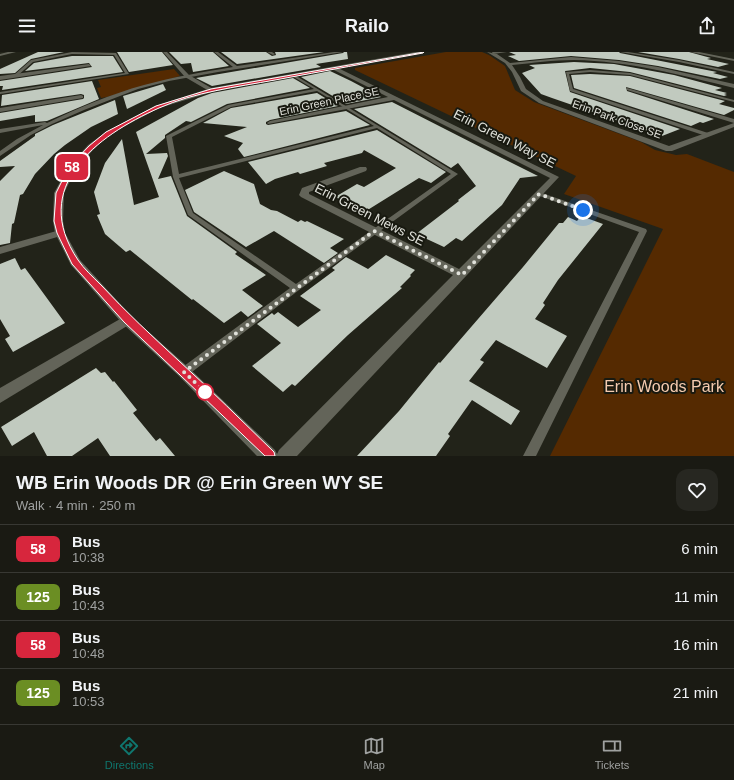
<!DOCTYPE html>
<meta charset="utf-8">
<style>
:root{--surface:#1a1a13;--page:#272721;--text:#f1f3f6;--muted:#9fa1a0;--line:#383833;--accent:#0f766e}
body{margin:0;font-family:Arial,sans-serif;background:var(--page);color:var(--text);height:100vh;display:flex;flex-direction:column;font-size:15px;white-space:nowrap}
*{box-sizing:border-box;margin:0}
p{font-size:13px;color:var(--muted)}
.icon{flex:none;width:22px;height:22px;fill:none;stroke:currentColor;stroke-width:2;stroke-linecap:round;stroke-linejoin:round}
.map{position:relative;height:404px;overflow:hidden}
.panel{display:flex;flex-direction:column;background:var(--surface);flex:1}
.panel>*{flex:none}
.badge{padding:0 8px;border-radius:6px;font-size:14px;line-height:26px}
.you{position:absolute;width:20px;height:20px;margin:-10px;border:3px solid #fff;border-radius:50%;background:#1a73e8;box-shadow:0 0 0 6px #1a73e833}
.map>.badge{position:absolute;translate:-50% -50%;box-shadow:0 0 0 2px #fff}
.round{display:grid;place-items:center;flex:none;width:42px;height:42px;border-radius:12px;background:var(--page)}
.summary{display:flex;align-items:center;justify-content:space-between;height:68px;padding:0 16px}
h1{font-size:19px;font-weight:600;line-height:30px}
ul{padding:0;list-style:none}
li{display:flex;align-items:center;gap:12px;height:48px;padding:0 16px;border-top:1px solid var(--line)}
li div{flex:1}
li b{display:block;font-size:15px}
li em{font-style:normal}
li .badge{min-width:44px;font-weight:700;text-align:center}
header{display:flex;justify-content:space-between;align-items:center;height:52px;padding:0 16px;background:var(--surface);font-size:18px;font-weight:600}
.tab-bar{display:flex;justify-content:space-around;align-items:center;height:56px;border-top:1px solid var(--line);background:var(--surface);font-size:11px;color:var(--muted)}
.tab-bar a{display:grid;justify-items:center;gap:2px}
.tab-bar .selected{color:var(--accent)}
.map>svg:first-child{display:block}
.green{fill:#552a01}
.building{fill:#c1cabf}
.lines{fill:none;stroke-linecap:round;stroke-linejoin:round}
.service{fill:#636459;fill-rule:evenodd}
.minor{fill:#636459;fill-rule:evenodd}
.tertiary{fill:#636459;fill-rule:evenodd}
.line{fill:#d7263d;stroke:#fff}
.walk{stroke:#e0e1da;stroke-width:4;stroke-dasharray:0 7.2}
.stop-dot{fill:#fff;stroke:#d7263d;stroke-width:2}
.labels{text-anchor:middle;stroke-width:4;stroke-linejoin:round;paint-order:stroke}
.far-street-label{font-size:11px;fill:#e0e1da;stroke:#181910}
.street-label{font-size:13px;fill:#e0e1da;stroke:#181910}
.near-park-label{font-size:16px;fill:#f5cbaf;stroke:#181910}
</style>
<header><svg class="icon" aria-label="menu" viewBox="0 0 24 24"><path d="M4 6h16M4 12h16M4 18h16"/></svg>Railo<svg class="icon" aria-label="share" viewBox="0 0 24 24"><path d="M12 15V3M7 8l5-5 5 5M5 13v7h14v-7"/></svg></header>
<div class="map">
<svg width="734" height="404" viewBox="0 0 734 404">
<rect width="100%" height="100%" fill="#222319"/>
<g class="green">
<polygon points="446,0 482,0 489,3 505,14 515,38 534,50 641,90 655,98 676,103 687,102 734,120 734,404 550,404 663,177 564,142 576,124 355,18 355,16"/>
<polygon points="174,17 180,24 107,45 101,46 97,36 101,35 98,28"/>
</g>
<g class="building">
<polygon points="38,0 64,0 31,7 15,21 0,22 0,17"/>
<polygon points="117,0 162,0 173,13 129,20"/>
<polygon points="169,0 213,0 229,14 193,20 191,11 181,12"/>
<polygon points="221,0 266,0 272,4 276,3 275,0 324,0 237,12"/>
<polygon points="344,0 347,0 348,7 316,12 321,15 212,34 196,26 343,1"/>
<polygon points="509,0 619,0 620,1 717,20 713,21 728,25 720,27 658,14 619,8 571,4 519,9 508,4 516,3"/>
<polygon points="638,0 689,0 711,6 707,7 729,12 718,15 679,7"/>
<polygon points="72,4 113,4 123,20 2,38 3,34 0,34 0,29 92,15 89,11 25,19 34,11"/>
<polygon points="574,10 614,12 674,23 722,36 715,38 727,41 724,42 727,43 724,44 630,20 590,16 565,19 570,40 680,77 662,84 552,46 541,42 522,21 535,16 529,13"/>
<polygon points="330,19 351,29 381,45 346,52 301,25"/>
<polygon points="590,22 630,24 725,49 719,52 734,56 734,58 724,63 626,35 627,39 714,67 703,71 700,70 691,74 574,36 571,23"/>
<polygon points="293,26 310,36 227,52 191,70 186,69 165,83 165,86 146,102 167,101 168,104 158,127 171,124 187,164 237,200 235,202 266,223 242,238 263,254 248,265 241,259 224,271 193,247 192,248 130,198 126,200 105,182 97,163 100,162 94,140 105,111 122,87 134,153 159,145 136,80 198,46 212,41"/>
<polygon points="92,29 99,47 47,69 35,70 35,63 0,69 0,61 83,47 84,46 84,43 81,42 1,54 2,43"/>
<polygon points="163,32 166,38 127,57 123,44"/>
<polygon points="317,41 338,54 270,68 266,70 266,72 268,73 346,59 370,73 244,105 238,97 243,91 224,84 247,75 203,71 231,56"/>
<polygon points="115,48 118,62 91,75 65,93 54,102 35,122 23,142 20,143 14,171 12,172 10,191 0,193 0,129 15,114 0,115 0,109 35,84 35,82 53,73"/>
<polygon points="392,50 498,104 538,124 520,126 502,153 462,189 456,186 444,195 416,182 459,149 458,148 476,134 458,111 451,116 354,57"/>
<polygon points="377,78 446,120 431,131 419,126 366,159 335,145 357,132 364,135 396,116 364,98 362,101 324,111 327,114 300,122 298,120 275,127 266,132 248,110"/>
<polygon points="224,119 254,132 260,152 271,158 277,159 298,170 301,168 305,170 307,169 344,187 330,196 338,201 324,211 274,179 246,195 194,160 185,138"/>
<polygon points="581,164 603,172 558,228 543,251 545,253 535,267 567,284 547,316 496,288 480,308 484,310 469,329 520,359 511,373 472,348 448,382 450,384 436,404 357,404 399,359 439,310 440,311 523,215 559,171 563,171 568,165 577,169"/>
<polygon points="386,203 415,218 410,223 411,224 400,235 402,236 348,283 295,334 292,332 283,340 252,314 281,291 257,272 272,261 274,263 278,260 298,275 321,258 300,244 335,218 332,216 346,205 368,217"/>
<polygon points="15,206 21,218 25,216 65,271 13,300 5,287 10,284 0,267 0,212"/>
<polygon points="96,316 101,321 105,320 113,330 114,329 137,358 133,361 156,389 160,386 175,404 110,404 98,386 72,404 47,404 34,380 12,394 1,375"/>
</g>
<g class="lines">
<g class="service">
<polygon points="72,0 116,1 129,22 0,42 0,40 125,21 114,3 72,2 33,10 16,25 13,24 31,8"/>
<path d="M214 0H218L237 14 334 0H343L218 20 169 29 138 37 84 58 52 72 31 83 0 104V99L17 87 43 73 0 81V77L45 70 47 71C78 56 111 42 144 33 173 25 203 20 233 15Z"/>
<polygon points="492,0 507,0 493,2"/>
<polygon points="620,0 628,0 679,8 734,20 734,22 679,10"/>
<polygon points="590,18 630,21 734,48 734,50 630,23 590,20 569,22 573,37 708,81 709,82 706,84 570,39 566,20"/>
<path d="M293 22 458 122 299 238 188 323 184 325 180 323 179 320 180 317 290 236 188 163 173 125 166 84 228 53 314 37 292 24ZM317 39 374 74 179 122 172 85 231 55ZM377 76 451 122 296 232 193 161 179 126Z"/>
<polygon points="539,140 646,177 647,179 536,404 523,404 639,180 537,143 536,142"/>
</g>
<g class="minor">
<polygon points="8,0 16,0 0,4 0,2"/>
<polygon points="163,0 167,0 189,23 213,37 213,39 209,39 185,25"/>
<polygon points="267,0 272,0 275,2 273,3"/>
<path d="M487 0 497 2 510 11 571 5 619 9 658 15 734 32V36C681 23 628 9 574 8 553 8 533 11 512 13L520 25 526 37 543 49 669 94 734 71 627 38V36L734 67V75L672 99H666L539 51 521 39 512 20 505 11Z"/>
<polygon points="89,12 91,14 0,28 0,24"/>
<polygon points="332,15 336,15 559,125 297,404 276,404 279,398 453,223 301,145 299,143 302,136 360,115 366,115 367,117 366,119 309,140 309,142 459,217 550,126 394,48 268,72 267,71 270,69 388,45 332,17"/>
<polygon points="81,43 83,44 83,46 0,60 0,56"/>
<polygon points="60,178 65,181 64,183 0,202 0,195"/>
<polygon points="127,263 132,265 134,268 132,271 0,351 0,336"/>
</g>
<g class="tertiary">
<polygon points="416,0 425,0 212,40 159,56 110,82 94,97 76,117 64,141 63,169 65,181 80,208 132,265 189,316 275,398 278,404 257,404 179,324 122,271 71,213 55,181 53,169 54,141 69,114 88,93 106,80 155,54 211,36"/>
<polygon points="690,0 699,0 734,7 734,9"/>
</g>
</g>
<path class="line" d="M423 1C373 10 324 19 275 28 236 35 195 40 159 56 96 84 29 135 78 208 84 217 93 225 101 233 126 260 152 284 179 309 211 338 242 369 274 400L275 404H265L180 323 124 270 72 212 57 181 54 169 56 141 69 115 89 94 106 80 156 54 211 37 424 0Z"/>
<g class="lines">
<polyline class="walk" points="205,340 184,320 374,179 462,223 539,142 583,158"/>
</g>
<circle class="stop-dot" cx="205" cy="340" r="8"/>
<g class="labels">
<g class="far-street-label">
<text transform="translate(329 49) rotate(-12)" y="4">Erin Green Place SE</text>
<text transform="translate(617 67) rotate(20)" y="4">Erin Park Close SE</text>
</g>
<g class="street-label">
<text transform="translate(505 86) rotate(27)" y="5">Erin Green Way SE</text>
<text transform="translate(370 162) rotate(27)" y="5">Erin Green Mews SE</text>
</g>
<g class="near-park-label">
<text x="664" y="340">Erin Woods Park</text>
</g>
</g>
</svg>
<div class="you" style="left:583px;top:158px"></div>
<b class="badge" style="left:72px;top:115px;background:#d7263d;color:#fff">58</b>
</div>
<section class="panel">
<div class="summary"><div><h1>WB Erin Woods DR @ Erin Green WY SE</h1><p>Walk · 4 min · 250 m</p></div><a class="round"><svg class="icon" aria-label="heart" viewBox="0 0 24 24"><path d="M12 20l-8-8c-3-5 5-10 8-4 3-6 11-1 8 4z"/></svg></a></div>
<ul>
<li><span class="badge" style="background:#d7263d;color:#fff">58</span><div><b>Bus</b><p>10:38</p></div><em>6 min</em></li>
<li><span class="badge" style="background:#6b8e23;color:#fff">125</span><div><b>Bus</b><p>10:43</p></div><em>11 min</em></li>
<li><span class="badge" style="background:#d7263d;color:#fff">58</span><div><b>Bus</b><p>10:48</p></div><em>16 min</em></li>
<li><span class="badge" style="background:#6b8e23;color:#fff">125</span><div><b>Bus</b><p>10:53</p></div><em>21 min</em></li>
</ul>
</section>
<nav class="tab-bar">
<a class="selected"><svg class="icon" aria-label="directions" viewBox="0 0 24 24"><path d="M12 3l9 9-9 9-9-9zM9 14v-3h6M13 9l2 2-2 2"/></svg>Directions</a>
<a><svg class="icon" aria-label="map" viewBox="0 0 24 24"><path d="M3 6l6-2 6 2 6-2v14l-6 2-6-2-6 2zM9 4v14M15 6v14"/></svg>Map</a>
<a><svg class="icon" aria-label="tickets" viewBox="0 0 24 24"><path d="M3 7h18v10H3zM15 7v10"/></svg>Tickets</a>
</nav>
